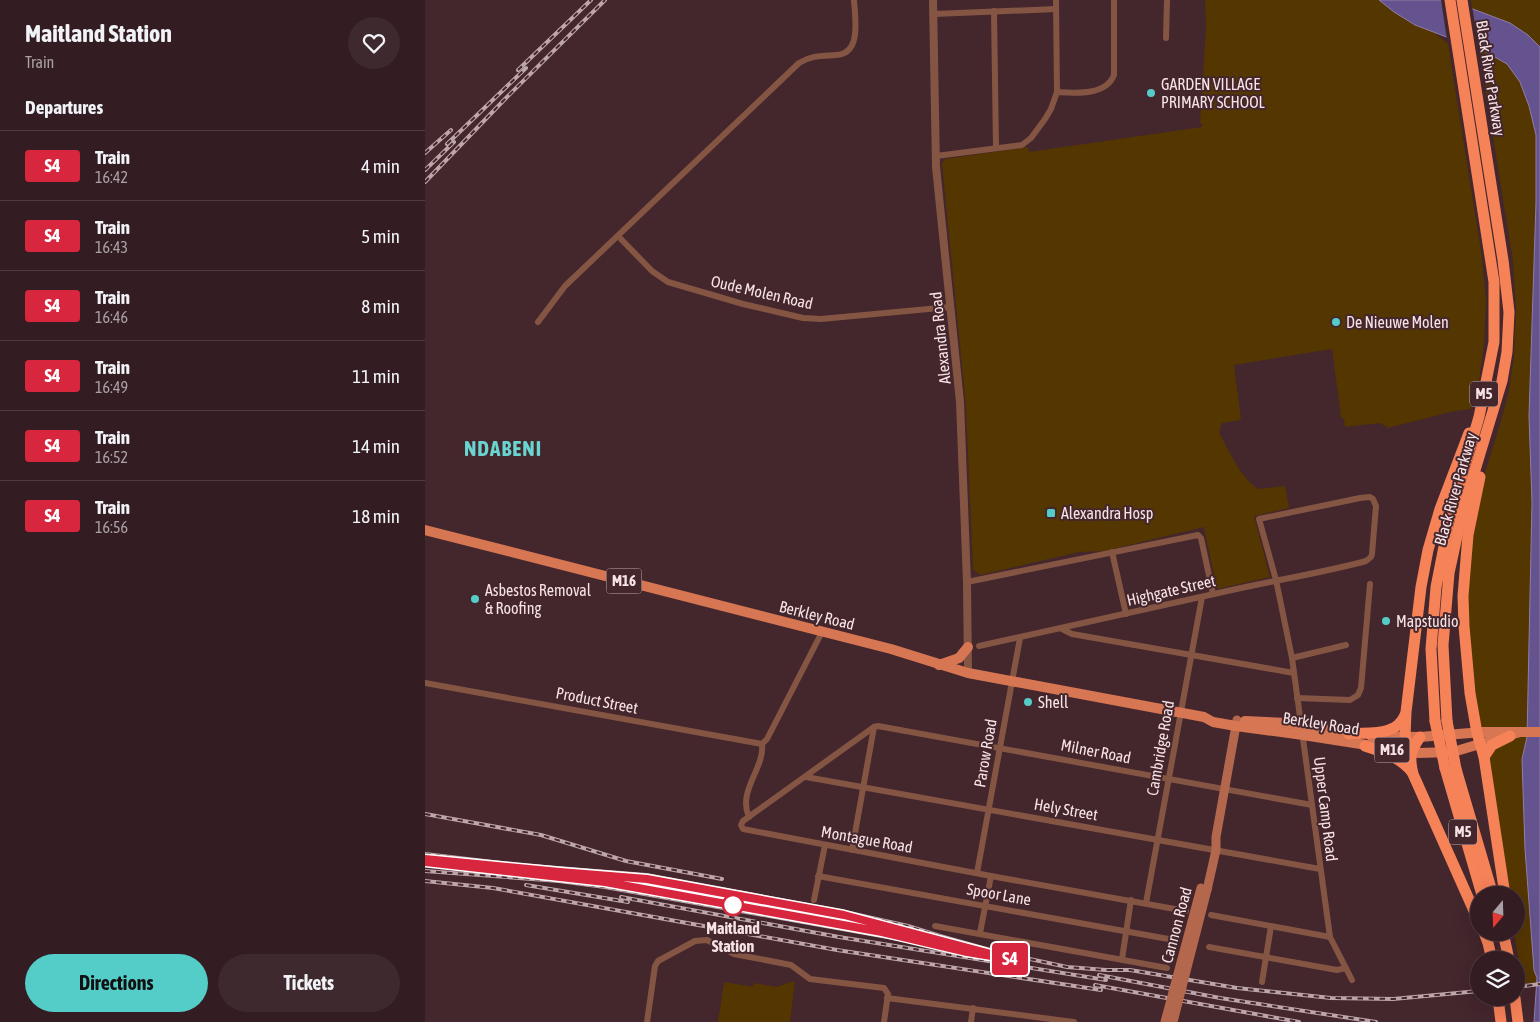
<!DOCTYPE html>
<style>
:root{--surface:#331c22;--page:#3e292f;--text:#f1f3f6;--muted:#a9a1a5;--line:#4e3a40;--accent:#54cdc8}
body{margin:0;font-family:"Asap Condensed",sans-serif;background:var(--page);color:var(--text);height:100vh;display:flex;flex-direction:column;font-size:19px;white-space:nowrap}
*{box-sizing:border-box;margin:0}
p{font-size:16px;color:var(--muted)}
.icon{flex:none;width:28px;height:28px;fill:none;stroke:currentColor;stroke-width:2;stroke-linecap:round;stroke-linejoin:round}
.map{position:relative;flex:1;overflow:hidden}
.sheet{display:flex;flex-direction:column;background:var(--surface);width:425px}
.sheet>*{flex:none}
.badge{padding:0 10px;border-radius:4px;font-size:18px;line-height:32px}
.needle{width:32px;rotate:199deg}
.tools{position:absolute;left:1045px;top:886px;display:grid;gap:10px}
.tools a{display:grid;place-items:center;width:55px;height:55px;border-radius:50%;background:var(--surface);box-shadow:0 5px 20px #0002,0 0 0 1px var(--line);font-size:25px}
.map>.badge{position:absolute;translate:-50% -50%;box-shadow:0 0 0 2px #fff}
h2{padding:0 25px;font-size:19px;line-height:45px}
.round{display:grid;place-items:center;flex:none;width:52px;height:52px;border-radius:26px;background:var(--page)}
.headline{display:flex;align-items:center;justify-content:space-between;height:85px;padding:0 25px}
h1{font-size:24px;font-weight:700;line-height:38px}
.action{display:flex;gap:10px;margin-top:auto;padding:10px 25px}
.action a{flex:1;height:58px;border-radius:30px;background:var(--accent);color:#111;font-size:20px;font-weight:700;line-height:58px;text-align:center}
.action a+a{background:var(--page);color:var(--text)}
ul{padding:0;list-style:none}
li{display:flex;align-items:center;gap:15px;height:70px;padding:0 25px;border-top:1px solid var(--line)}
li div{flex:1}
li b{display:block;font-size:19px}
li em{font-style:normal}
li .badge{min-width:55px;font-weight:700;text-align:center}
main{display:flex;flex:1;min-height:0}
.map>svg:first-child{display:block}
.green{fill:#543600}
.water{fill:#64538e;stroke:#907ea8}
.pier{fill:#44262d}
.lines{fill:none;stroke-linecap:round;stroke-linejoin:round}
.minor{stroke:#855544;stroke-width:6}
.tertiary{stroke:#855544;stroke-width:8}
.secondary{stroke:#b3684d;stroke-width:9}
.primary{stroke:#d67653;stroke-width:10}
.motorway{stroke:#f68258;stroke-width:11}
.rail-casing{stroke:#bda6aa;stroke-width:4}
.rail{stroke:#44262d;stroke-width:2;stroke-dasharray:5.5;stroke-linecap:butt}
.secondary-bridge{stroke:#b3684d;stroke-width:9}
.motorway-bridge{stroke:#f68258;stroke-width:11}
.line-casing{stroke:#fff;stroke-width:11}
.line{stroke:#d7263d;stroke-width:8}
.poi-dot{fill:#54cdc8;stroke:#44262d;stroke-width:2}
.stop-dot{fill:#fff;stroke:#d7263d;stroke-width:2.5}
.labels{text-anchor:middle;stroke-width:4;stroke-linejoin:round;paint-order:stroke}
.shield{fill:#44262d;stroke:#c1aaae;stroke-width:1}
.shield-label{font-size:15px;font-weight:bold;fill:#f7e3e6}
.street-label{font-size:16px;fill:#f7e3e6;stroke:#44262d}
.poi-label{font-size:16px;fill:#f7e3e6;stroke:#44262d;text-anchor:start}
.stop-label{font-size:16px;font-weight:bold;fill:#f7e3e6;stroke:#44262d}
.district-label{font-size:21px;font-weight:bold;letter-spacing:1px;fill:#69d5d0;stroke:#44262d}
</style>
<main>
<section class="sheet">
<div class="headline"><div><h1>Maitland Station</h1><p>Train</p></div><a class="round"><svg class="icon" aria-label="heart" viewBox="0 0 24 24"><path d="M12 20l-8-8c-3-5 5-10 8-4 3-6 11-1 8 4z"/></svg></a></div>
<h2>Departures</h2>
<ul>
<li><span class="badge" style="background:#d7263d;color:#fff">S4</span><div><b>Train</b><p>16:42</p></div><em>4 min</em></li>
<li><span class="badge" style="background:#d7263d;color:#fff">S4</span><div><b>Train</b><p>16:43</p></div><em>5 min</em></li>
<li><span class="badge" style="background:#d7263d;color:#fff">S4</span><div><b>Train</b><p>16:46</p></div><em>8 min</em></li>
<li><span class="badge" style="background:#d7263d;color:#fff">S4</span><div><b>Train</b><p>16:49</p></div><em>11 min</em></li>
<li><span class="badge" style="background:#d7263d;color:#fff">S4</span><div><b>Train</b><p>16:52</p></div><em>14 min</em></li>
<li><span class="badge" style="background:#d7263d;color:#fff">S4</span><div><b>Train</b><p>16:56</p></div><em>18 min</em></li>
</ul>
<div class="action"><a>Directions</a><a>Tickets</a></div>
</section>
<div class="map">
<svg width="1115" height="1022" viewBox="0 0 1115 1022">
<rect width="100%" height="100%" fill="#44262d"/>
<g class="green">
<path d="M780 0H954L990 25 1009 32 1023 44 1057 258 1061 301 1059 344 1054 380 1046 409 1025 412 963 428 955 423 920 427 919 419 916 417 907 349 809 365 816 420 797 423 794 432C803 450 816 478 833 489L860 486 864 508 829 516 845 577 792 589 779 527 679 551 654 552 555 575 548 569 541 406 517 163 520 159 603 147 604 152 777 127V124L775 123 781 28Z"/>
<polygon points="1046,0 1115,0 1115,982 1098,984 1089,933 1091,932 1091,895 1083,895 1048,675 1042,597 1045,557 1052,510 1060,473 1076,421 1084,391 1089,357 1091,309 1088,261"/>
<polygon points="299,982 328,987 329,983 352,987 365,982 370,982 365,1022 293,1022"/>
</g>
<polygon class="water" points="954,0 1024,0 1085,23 1103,35 1115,47 1115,1022 1109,1022 1112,978 1109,970 1100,849 1097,759 1102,737 1107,503 1104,416 1111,202 1111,135 1104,106 1095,82 1082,64 1061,52 990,25 969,12"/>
<polygon class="pier" points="1016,0 1031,0 1047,6 1055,52 1022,40"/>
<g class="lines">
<g class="minor">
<polyline points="569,11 571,148"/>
<polyline points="509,14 631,9"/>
<polyline points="741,38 742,0"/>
<path d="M632 92C650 93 681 96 689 75V0"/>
<polyline points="511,156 597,145 606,138 620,119 626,109 632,92 631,0"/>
<polyline points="193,236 227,271 243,282 318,304 378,318 396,319 525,307"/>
<path d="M113 322 140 286 374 63C387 55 397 56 411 55 437 54 430 18 429 0"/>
<polyline points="687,552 701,614"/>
<polyline points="542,582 773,535 776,538 788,594"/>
<polyline points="637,629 647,634 869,673"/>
<path d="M554 646C638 628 722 609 807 590 851 580 897 573 941 561L946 557 947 554 951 506 948 499 945 497 935 498 834 519 851 580 867 658 905 937 927 980"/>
<polyline points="867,658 921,645"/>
<polyline points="0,683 337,744 342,739 397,632"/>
<polyline points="872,698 925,700 933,695 936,688 945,584"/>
<polyline points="449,727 318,821 316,825 318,829 566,876 761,911"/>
<polyline points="449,727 453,726 887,805"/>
<polyline points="381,777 895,869"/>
<path d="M324 817C312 791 340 768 337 744"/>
<polyline points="427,850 449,727"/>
<polyline points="552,873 595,638"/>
<polyline points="393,876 749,940"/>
<polyline points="389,900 400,845"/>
<polyline points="721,903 777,597"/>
<polyline points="786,915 905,937"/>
<polyline points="510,926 742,968"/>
<polyline points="555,933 566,876"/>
<polyline points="784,947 912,970 921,968"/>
<polyline points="697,959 706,900"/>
<polyline points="837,982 846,926"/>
<polyline points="462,998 649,1022"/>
<polyline points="222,1022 230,966 233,961 270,941 282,940 309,954 366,965 385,979 459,988 463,994 459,1022"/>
<polyline points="546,1022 548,1008"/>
</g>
<polyline class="tertiary" points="508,0 511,167 535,402 542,582 543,673"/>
<polyline class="secondary" points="782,890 791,850 791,837 812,720"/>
<g class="primary">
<polyline points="0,530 466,649 543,673 779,717 788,722 811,726 878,735 993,753 1028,752 1095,732"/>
<polyline points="514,665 534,658 543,647"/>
<polyline points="820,721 863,723 932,735"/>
<polyline points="946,736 995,737 1058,732 1115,732"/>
</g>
<g class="motorway">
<polyline points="1055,477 1043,535 1038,596 1039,626 1045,693 1052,733 1059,757 1080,895"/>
<polyline points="1010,721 1006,649 1011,587 1025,516 1054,417 1069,342 1069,282 1025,0"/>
<polyline points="1022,721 1018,645 1024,573 1037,513 1077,381 1082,352 1084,312 1078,260 1037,0"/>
<path d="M924 734C944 732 971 737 980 715"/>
<path d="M995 737C985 752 984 757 988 774L1054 922"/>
<path d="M940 746C958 752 975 757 987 772"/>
<polyline points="986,753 980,737 981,712 996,587 1003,550 1015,509 1044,433"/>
<polyline points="1059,757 1067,745 1085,736"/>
<polyline points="1020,768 1057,895"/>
<polyline points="1031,769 1068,895"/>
<polyline points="1059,932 1063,943 1067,960"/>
<polyline points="1078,932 1084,960"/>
<polyline points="1073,998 1076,1022"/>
<polyline points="1090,998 1093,1022"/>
</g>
<defs>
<g id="rail">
<polyline points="93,70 166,0"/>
<polyline points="22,144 101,68"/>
<polyline points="0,153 26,130"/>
<polyline points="0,170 29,142"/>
<polyline points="0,182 80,99 180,0"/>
<polyline points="0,814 116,835 201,861 297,879"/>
<polyline points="0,854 94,865 221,875 265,883 420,912 483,926 515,936 572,952 642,967 681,970 705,970 812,988 906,998 968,999 1054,991"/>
<polyline points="0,862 47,867"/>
<polyline points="0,871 134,881 180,887 558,954"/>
<polyline points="0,881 68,888 412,950 676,990"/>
<polyline points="101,885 203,902"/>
<polyline points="196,897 414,937 681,980"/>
<polyline points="674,975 795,998 951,1022"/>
<polyline points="670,985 874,1022"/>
<polyline points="1091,987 1115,984"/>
</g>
</defs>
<use href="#rail" class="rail-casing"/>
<use href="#rail" class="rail"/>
<g class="secondary-bridge">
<polyline points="740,1022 776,888"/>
<polyline points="748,1022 782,890"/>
</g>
<g class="motorway-bridge">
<polyline points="1010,721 1020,768"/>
<polyline points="1022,721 1031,769"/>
</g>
</g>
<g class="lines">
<defs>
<polyline id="line" points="0,859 135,872 222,879 419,915 585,959 542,952 457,932 180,882 0,862"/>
</defs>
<use href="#line" class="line-casing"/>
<use href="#line" class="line"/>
</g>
<g class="poi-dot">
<circle cx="726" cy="93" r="5"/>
<circle cx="911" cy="322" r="5"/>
<rect x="621" y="508" width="10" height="10" rx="2.5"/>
<circle cx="50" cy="599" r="5"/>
<circle cx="961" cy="621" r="5"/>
<circle cx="603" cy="702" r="5"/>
</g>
<circle class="stop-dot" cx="308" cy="905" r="10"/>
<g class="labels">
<g class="shield">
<rect x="1045" y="381.5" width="28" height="25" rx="4"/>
<rect x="181.5" y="568.5" width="35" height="25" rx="4"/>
<rect x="949.5" y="737.5" width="35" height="25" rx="4"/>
<rect x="1024" y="819.5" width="28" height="25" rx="4"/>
</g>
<g class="shield-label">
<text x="1059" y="399">M5</text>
<text x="199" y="586">M16</text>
<text x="967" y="755">M16</text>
<text x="1038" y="837">M5</text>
</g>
<g class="street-label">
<text transform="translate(1066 78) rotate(81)" y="6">Black River Parkway</text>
<text transform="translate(337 292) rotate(13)" y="6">Oude Molen Road</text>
<text transform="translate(515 338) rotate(-96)" y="6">Alexandra Road</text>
<text transform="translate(1030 489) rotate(-74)" y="6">Black River Parkway</text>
<text transform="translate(746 590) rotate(-13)" y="6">Highgate Street</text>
<text transform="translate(392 615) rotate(14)" y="6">Berkley Road</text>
<text transform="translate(172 700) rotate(11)" y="6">Product Street</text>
<text transform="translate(896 723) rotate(9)" y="6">Berkley Road</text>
<text transform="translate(735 748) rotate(-80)" y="6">Cambridge Road</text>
<text transform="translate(671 751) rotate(11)" y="6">Milner Road</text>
<text transform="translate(560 753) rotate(-80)" y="6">Parow Road</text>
<text transform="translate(641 809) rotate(10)" y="6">Hely Street</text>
<text transform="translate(901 809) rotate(83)" y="6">Upper Camp Road</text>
<text transform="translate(442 839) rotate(10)" y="6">Montague Road</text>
<text transform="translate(574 894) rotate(10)" y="6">Spoor Lane</text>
<text transform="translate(751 925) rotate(-75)" y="6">Cannon Road</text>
</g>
<g class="poi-label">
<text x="736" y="90">GARDEN VILLAGE<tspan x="736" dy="18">PRIMARY SCHOOL</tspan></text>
<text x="921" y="328">De Nieuwe Molen</text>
<text x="636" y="519">Alexandra Hosp</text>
<text x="60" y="596">Asbestos Removal<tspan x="60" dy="18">&amp; Roofing</tspan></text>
<text x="971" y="627">Mapstudio</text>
<text x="613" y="708">Shell</text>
</g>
<g class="stop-label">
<text x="308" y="934">Maitland<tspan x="308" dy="18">Station</tspan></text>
</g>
<g class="district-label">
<text x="78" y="456">NDABENI</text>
</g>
</g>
</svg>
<div class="tools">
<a><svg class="needle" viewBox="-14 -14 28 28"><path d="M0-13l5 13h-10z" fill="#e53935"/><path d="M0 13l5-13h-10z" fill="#a9a1a5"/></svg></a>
<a><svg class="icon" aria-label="layers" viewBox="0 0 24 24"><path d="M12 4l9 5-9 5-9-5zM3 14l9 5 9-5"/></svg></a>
</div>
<b class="badge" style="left:585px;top:959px;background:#d7263d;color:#fff">S4</b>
</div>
</main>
